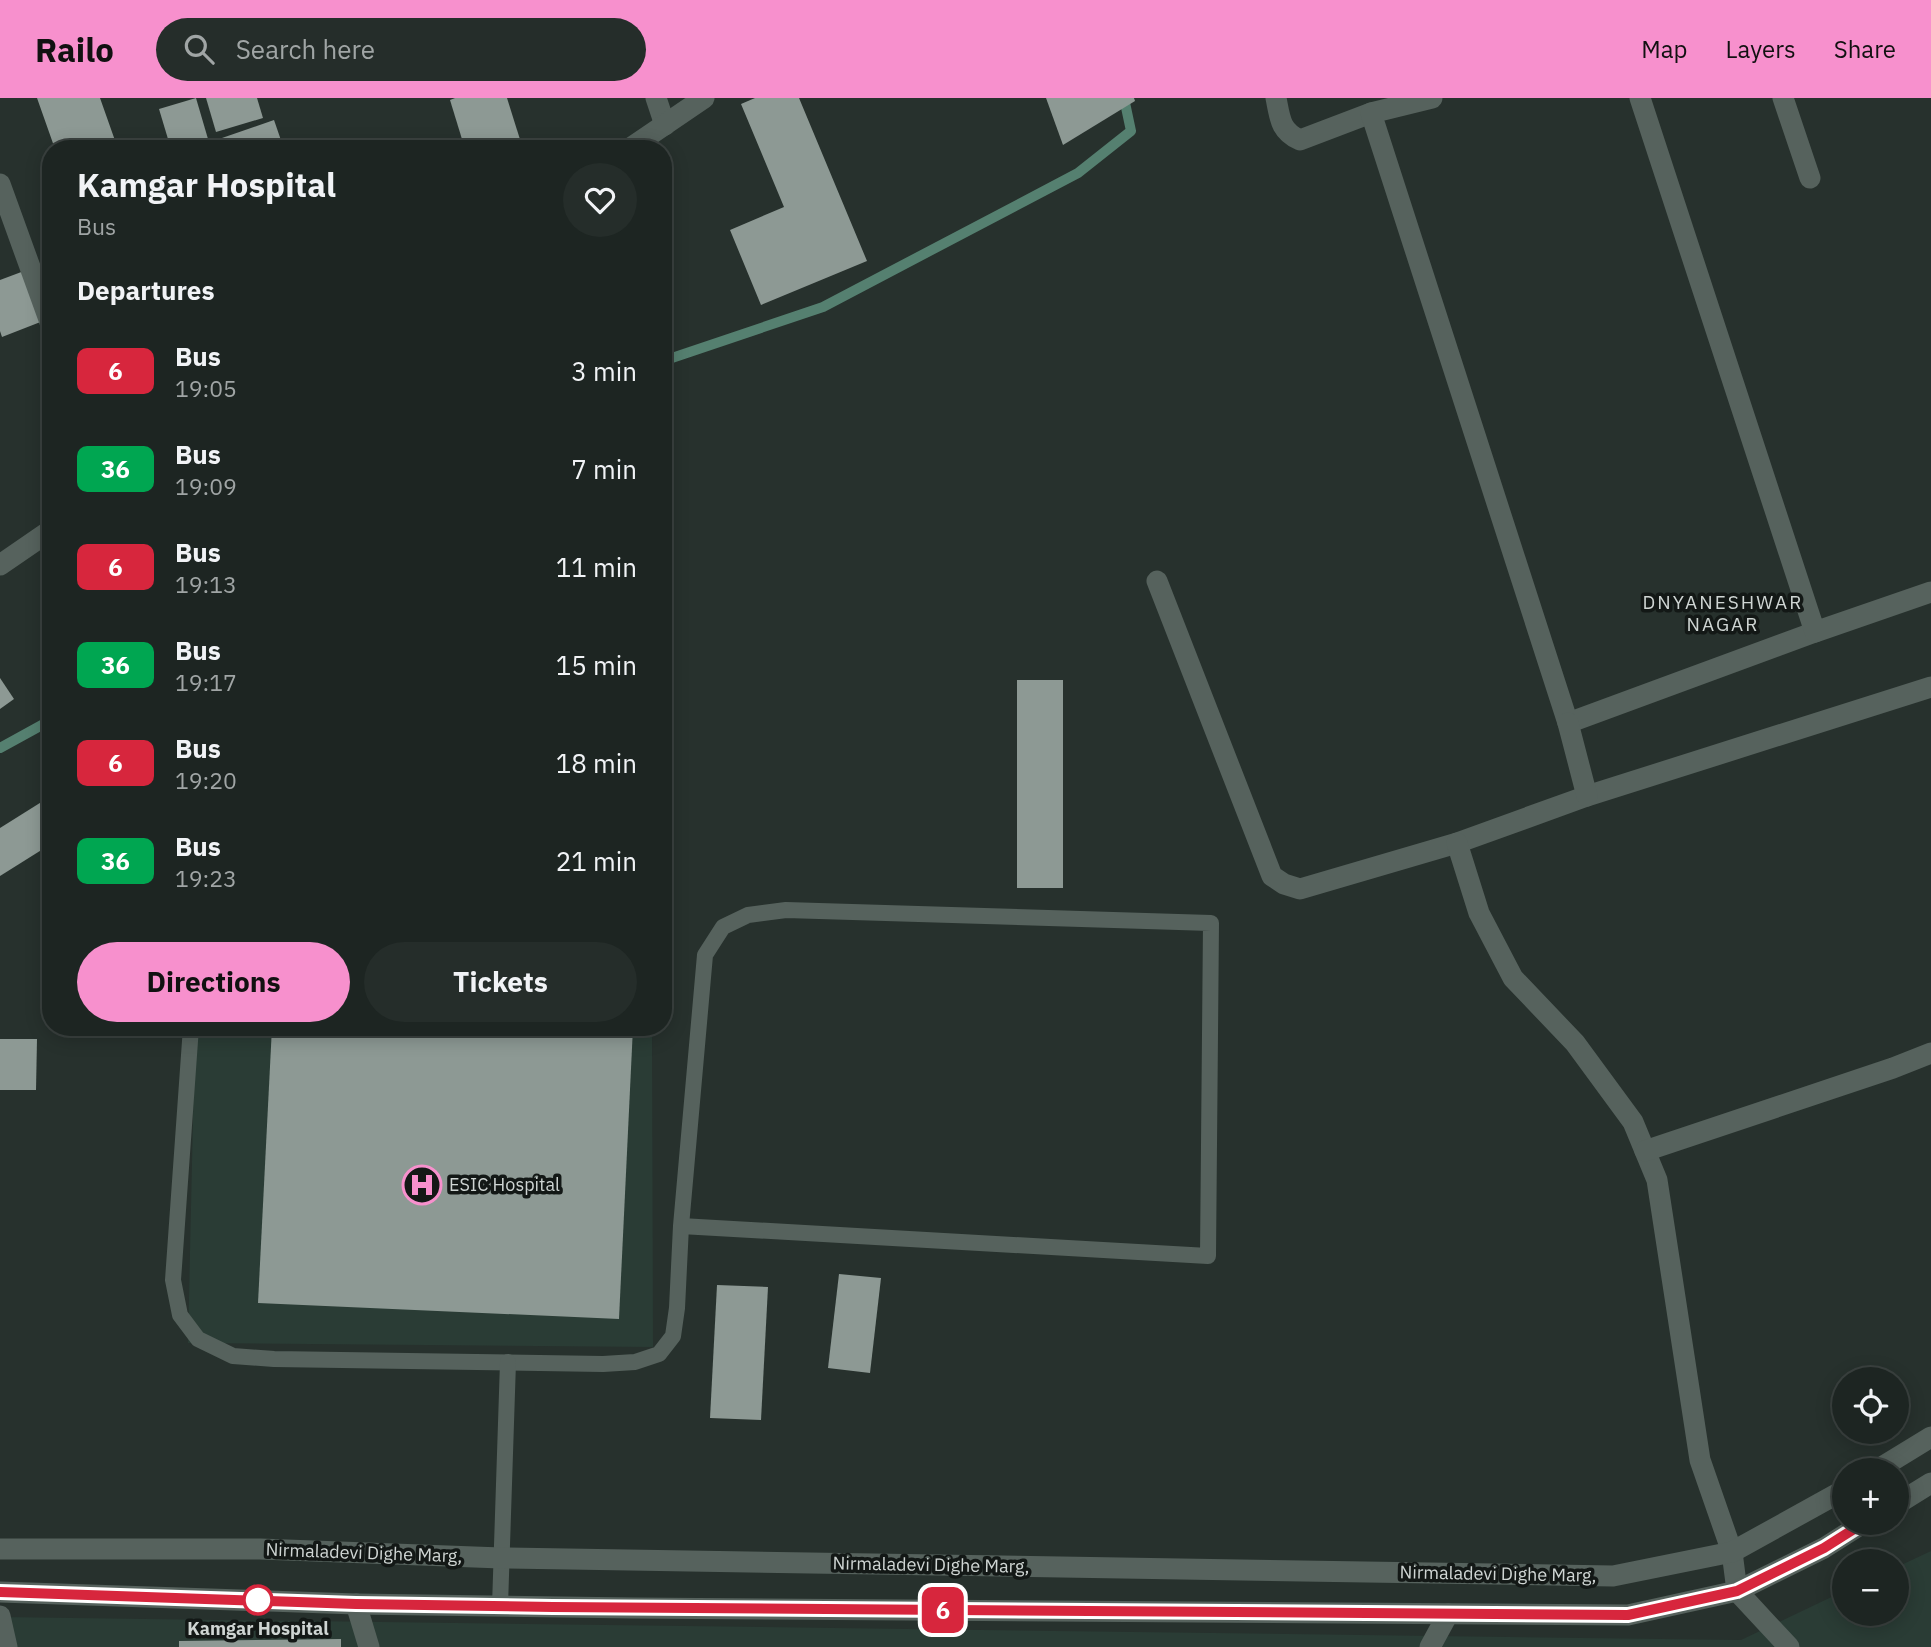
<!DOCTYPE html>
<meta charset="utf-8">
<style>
:root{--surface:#1d2522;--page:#252d2a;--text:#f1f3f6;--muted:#a0a5a5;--line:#3b4240;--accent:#f790cd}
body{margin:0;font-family:"IBM Plex Sans",sans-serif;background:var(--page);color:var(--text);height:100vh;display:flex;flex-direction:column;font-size:26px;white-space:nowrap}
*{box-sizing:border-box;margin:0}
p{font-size:23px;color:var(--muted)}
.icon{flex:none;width:38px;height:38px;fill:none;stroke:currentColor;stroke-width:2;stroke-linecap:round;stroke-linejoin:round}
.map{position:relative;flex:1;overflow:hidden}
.sheet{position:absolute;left:42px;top:42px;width:630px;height:896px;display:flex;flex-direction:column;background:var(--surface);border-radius:28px;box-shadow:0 4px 18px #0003,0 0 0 2px var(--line)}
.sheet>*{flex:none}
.badge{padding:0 14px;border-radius:10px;font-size:24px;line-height:46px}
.buttons{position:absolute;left:1832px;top:1269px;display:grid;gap:14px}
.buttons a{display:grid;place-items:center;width:77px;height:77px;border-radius:50%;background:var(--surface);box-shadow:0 4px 18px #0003,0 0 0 2px var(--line);font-size:35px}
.map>.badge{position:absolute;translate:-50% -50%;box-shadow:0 0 0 4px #fff}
h2{padding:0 35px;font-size:26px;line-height:63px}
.round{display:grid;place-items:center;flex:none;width:74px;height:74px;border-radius:37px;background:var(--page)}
.head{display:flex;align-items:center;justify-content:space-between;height:119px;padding:0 35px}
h1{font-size:33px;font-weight:700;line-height:52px}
.button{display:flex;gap:14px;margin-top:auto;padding:14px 35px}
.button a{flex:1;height:80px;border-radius:42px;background:var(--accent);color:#111;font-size:28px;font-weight:700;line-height:80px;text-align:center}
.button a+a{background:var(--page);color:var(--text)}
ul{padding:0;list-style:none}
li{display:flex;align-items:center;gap:21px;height:98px;padding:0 35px}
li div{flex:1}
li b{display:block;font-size:26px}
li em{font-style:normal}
li .badge{min-width:77px;font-weight:700;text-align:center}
header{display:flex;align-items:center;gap:42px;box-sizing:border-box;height:98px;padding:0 35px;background:var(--accent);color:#111}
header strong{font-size:33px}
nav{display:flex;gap:38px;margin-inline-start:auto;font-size:24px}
.search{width:490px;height:63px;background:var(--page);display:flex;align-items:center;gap:18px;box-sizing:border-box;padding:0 24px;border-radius:38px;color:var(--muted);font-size:26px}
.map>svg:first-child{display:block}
.built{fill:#2a3c35}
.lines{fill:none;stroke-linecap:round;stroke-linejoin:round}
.stream{stroke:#558070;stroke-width:10}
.building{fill:#8d9994}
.lane{stroke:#56625d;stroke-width:16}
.street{stroke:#56625d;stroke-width:21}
.secondary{stroke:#56625d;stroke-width:21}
.line-casing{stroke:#fff;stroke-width:16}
.line{stroke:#d7263d;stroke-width:10}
.stop-dot{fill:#fff;stroke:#d7263d;stroke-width:3.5}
.labels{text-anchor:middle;stroke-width:7;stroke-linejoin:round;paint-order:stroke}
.poi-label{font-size:18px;fill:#cfd5d3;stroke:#131816;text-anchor:start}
.street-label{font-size:18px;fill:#cfd5d3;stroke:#131816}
.stop-label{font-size:18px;font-weight:bold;fill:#cfd5d3;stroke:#131816}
.neighbourhood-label{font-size:19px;letter-spacing:2px;fill:#cfd5d3;stroke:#131816}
</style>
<header>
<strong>Railo</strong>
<div class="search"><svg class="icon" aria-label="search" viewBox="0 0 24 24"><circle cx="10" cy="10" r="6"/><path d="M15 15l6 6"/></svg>Search here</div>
<nav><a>Map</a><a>Layers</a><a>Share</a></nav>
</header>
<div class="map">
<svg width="1931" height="1549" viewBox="0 0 1931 1549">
<rect width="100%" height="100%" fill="#27312d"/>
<g class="built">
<polygon points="195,929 652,929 653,1249 188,1245"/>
<polygon points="1931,1453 1931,1549 0,1549 0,1519 1741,1542 1844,1493 1844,1516 1897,1516 1897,1469"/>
</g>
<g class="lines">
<g class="stream">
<polyline points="663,263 823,209 1078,75 1131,33 1124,0"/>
<polyline points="0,650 51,622"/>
</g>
</g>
<g class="building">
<polygon points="37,0 100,0 118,51 87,51 86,49 81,51 55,51"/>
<polygon points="196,0 208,41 177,51 171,51 159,11"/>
<polygon points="206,0 257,0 263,20 216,34"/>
<polygon points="455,0 507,0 523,51 465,51 450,2"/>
<polygon points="755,0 799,0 867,163 761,207 730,132 784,109 741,6"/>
<polygon points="1046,0 1134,0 1135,3 1063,47"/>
<polygon points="274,22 284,51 193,51 193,50"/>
<polygon points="24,173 43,223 2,239 0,233 0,182"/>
<polygon points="0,580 14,601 0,611"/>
<rect x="1017" y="582" width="46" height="208"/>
<polygon points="51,698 51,746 0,778 0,730"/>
<polygon points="272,929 633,929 619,1221 258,1205"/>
<polygon points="0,941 37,941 36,992 0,992"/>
<polygon points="839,1176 881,1180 870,1275 828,1270"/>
<polygon points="717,1187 768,1189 761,1322 710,1320"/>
<polygon points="341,1541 341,1549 179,1549 179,1543"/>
</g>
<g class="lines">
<g class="lane">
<polyline points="191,929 173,1182 180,1217 198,1241 233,1258 274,1261 603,1266 635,1264 659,1256 673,1238 677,1210 681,1128 705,857 723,829 748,817 786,812 1211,825 1208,1158 681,1128"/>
<polyline points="500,1508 508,1264"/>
</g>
<g class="street">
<polyline points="656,0 665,27"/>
<path d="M1276 0C1280 20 1280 33 1300 42L1371 15"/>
<polyline points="1432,0 1371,15 1568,625 1815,534"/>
<polyline points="1640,0 1815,534 1931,494"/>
<polyline points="1783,0 1810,80"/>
<polyline points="629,51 704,0"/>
<polyline points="0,86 51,227"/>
<polyline points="0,467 51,432"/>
<polyline points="1157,483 1272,778 1284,786 1300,791 1457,745 1587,698 1931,589"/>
<polyline points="1568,625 1587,698"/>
<polyline points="1457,745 1479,815 1513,880 1575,945 1633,1024 1657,1082 1700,1362 1732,1454 1737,1493 1789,1549"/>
<polyline points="1645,1053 1893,970 1931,955"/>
<polyline points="356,1506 369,1549"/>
<polyline points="0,1518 7,1549"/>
<polyline points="1430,1549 1448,1516"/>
</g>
<g class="secondary">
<polyline points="1877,1372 1931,1339"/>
<polyline points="1897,1406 1931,1385"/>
<polyline points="0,1451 260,1451 501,1460 1613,1478 1732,1454 1844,1392"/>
<polyline points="0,1494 356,1506 633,1510 1628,1517 1737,1493 1824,1450 1865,1424"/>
</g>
</g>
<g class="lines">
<defs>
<polyline id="line" points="0,1494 356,1506 553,1509 1628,1517 1737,1493 1824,1450 1865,1424"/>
</defs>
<use href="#line" class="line-casing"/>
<use href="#line" class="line"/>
</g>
<defs>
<symbol id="hospital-ring" viewBox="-11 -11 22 22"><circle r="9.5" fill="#131816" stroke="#f790cd" stroke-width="1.5"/><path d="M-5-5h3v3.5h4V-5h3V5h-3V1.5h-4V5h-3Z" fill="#f790cd"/></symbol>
</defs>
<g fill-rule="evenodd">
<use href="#hospital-ring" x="400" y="1065" width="44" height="44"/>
</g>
<circle class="stop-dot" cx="258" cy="1502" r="14"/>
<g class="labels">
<g class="poi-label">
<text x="449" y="1093">ESIC Hospital</text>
</g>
<g class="street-label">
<text transform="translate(364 1455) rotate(2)" y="6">Nirmaladevi Dighe Marg,</text>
<text transform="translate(931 1467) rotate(1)" y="6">Nirmaladevi Dighe Marg,</text>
<text transform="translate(1498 1476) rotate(1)" y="6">Nirmaladevi Dighe Marg,</text>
</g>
<g class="stop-label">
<text x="258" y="1537">Kamgar Hospital</text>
</g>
<g class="neighbourhood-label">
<text x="1723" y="511">DNYANESHWAR<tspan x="1723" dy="22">NAGAR</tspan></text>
</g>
</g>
</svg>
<div class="buttons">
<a><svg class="icon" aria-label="locate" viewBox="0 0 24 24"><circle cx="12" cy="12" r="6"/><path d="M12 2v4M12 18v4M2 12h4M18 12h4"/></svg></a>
<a>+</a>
<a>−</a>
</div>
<b class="badge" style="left:943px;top:1512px;background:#d7263d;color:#fff">6</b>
<section class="sheet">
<div class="head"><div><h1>Kamgar Hospital</h1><p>Bus</p></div><a class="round"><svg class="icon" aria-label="heart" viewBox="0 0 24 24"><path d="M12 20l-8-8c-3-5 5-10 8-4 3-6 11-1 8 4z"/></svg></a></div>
<h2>Departures</h2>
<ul>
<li><span class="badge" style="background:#d7263d;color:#fff">6</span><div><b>Bus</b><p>19:05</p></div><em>3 min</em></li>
<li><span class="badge" style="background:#00a651;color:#fff">36</span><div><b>Bus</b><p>19:09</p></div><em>7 min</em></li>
<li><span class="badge" style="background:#d7263d;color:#fff">6</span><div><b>Bus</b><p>19:13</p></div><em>11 min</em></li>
<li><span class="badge" style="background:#00a651;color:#fff">36</span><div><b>Bus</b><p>19:17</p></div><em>15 min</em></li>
<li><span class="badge" style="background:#d7263d;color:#fff">6</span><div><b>Bus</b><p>19:20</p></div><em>18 min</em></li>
<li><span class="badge" style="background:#00a651;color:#fff">36</span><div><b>Bus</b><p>19:23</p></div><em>21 min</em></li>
</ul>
<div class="button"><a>Directions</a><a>Tickets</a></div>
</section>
</div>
